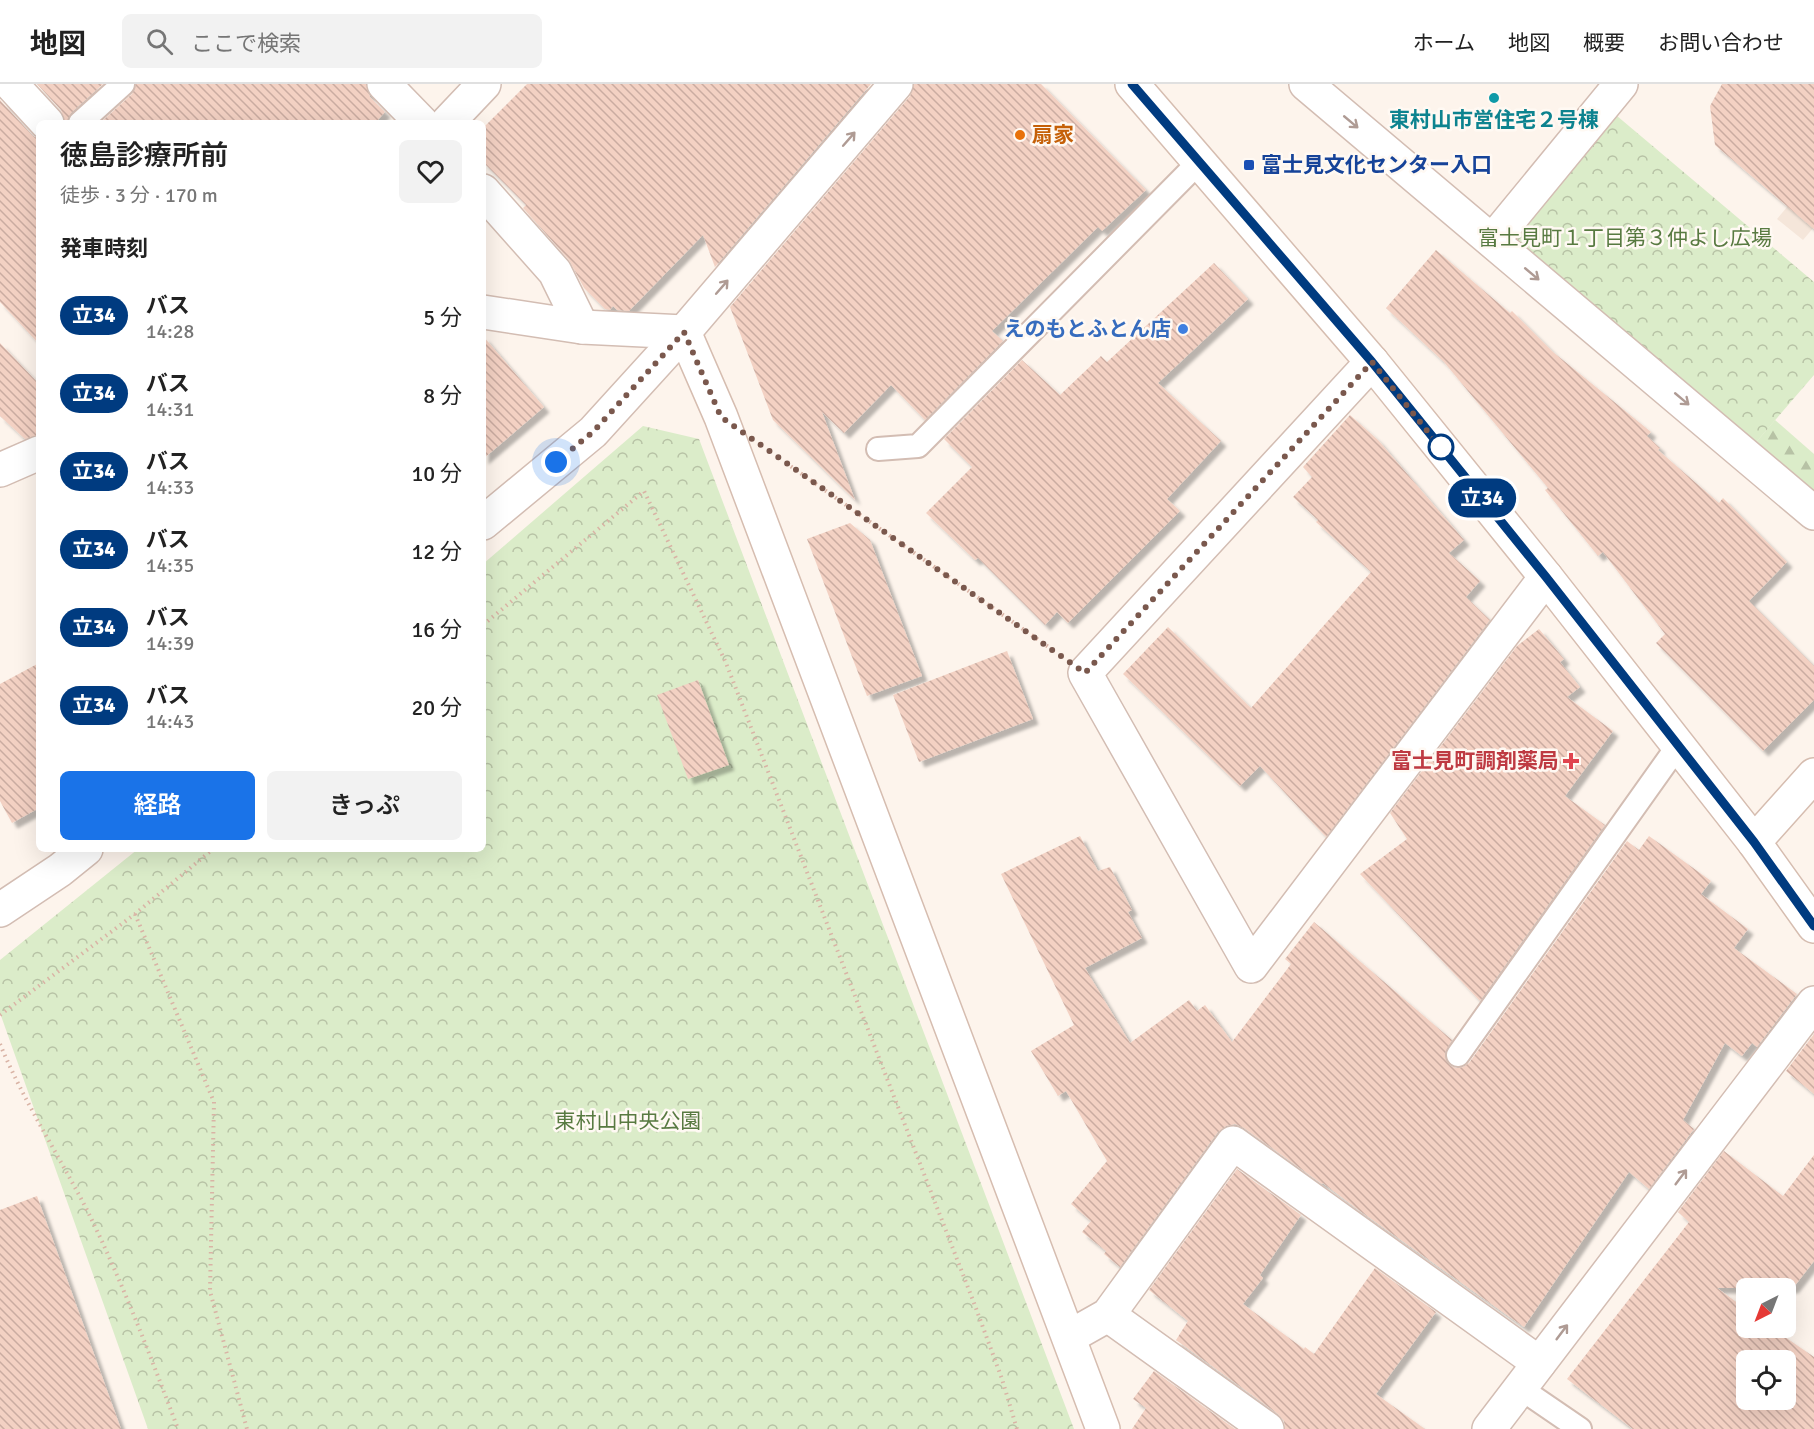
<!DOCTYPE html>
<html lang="ja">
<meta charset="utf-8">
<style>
:root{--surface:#fff;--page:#f2f2f2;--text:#222;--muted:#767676;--line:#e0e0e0;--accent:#1a73e8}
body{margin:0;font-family:Signika,"Noto Sans JP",sans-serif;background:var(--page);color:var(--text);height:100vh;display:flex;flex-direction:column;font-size:22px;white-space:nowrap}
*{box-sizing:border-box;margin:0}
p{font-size:20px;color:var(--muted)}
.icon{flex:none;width:33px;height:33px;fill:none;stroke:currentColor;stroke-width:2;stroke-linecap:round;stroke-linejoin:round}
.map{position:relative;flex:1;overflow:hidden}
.drawer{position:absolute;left:36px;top:36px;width:450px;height:732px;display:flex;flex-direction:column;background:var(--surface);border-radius:9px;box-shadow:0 6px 24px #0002}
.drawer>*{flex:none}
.badge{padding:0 12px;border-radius:20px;font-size:21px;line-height:39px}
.needle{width:39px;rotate:222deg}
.fabs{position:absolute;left:1736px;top:1194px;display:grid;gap:12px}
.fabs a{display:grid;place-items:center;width:60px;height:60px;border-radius:9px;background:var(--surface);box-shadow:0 6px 24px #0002;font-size:30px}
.you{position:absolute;width:30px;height:30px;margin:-15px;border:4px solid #fff;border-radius:50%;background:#1a73e8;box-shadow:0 0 0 9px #1a73e833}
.map>.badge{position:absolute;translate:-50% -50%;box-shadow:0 0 0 3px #fff}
h2{padding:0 24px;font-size:22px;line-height:54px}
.round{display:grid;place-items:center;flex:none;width:63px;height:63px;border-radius:9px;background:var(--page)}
.headline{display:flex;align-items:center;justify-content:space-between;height:102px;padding:0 24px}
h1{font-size:28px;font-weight:600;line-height:45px}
.action{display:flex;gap:12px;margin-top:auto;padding:12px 24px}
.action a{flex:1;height:69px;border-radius:9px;background:var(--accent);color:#fff;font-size:24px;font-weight:600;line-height:69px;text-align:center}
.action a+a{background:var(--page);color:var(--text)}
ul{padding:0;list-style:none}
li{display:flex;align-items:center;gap:18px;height:78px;padding:0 24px}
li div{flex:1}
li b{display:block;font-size:22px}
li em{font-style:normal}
li .badge{min-width:66px;font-weight:700;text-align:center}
header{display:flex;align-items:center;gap:36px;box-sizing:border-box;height:84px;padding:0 30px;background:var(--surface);border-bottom:2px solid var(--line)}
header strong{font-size:28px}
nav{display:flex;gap:33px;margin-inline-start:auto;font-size:21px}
.search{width:420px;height:54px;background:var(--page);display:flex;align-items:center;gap:15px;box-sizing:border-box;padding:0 21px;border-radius:9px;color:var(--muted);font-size:22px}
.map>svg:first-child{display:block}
.residential{fill:#f5e6da}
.forest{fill:url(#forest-firs)}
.park{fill:url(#park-crowns)}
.building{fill:url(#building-back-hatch);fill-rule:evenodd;filter:url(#shadow)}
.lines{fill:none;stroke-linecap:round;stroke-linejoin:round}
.lane-casing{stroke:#d3bdb3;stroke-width:26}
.street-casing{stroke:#d3bdb3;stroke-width:36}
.secondary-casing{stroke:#d6bdb0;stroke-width:36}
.path{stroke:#d9b3a5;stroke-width:4;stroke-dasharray:1.5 4.5;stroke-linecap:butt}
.lane{stroke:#fff;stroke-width:22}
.street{stroke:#fff;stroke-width:33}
.secondary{stroke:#fff;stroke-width:33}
.oneway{stroke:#af9b94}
.line-casing{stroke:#fff;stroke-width:14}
.line{stroke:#003b80;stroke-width:9}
.walk{stroke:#7a584d;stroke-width:6;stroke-dasharray:0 10.8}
.culture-dot{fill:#0f9aa8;stroke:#fff9f3;stroke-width:2}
.food-dot{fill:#e8710a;stroke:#fff9f3;stroke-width:2}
.transit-dot{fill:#1a4fb4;stroke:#fff9f3;stroke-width:2}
.shop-dot{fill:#3f7fe0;stroke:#fff9f3;stroke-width:2}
.stop-dot{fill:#fff;stroke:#003b80;stroke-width:3}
.health-dot{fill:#e0444e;stroke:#fff9f3;stroke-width:2}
.labels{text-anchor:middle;stroke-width:5;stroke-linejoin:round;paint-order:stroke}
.culture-label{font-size:21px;font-weight:bold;fill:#0d838f;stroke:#fff9f3}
.food-label{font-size:21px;font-weight:bold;fill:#c56008;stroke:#fff9f3;text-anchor:start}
.transit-label{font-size:21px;font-weight:bold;fill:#164399;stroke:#fff9f3;text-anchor:start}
.park-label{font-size:21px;fill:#587a41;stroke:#fff9f3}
.shop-label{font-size:21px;font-weight:bold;fill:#366cbe;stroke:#fff9f3;text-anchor:end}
.health-label{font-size:21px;font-weight:bold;fill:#be3a42;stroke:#fff9f3;text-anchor:end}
</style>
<header>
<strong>地図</strong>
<div class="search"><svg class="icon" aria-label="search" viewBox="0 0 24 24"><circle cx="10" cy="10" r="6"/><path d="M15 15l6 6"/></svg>ここで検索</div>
<nav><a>ホーム</a><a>地図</a><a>概要</a><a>お問い合わせ</a></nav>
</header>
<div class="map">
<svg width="1814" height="1345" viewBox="0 0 1814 1345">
<defs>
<pattern id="forest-firs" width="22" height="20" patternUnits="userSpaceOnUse" patternTransform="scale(1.5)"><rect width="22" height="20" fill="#dbecc9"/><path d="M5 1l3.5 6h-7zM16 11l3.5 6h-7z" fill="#b7c2a5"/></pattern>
<pattern id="park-crowns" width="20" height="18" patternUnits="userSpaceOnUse" patternTransform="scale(1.5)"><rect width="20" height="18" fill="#dbecc9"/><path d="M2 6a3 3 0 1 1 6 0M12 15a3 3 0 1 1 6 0" fill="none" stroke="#b7c2a5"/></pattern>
<pattern id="building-back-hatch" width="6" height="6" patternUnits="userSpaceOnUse" patternTransform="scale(1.5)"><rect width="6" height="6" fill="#f3d1c3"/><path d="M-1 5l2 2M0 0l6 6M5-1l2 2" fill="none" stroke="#caaca1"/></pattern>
<filter id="shadow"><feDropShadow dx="5.5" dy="5.5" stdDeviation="1.5" flood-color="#0004"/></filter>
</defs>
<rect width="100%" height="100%" fill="#fdf4ec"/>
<polygon class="residential" points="1814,91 1814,143 1803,156 1777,135"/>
<polygon class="forest" points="1775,336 1814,370 1814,429 1746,370"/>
<g class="park">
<polygon points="1604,21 1814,198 1814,291 1746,370 1493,156"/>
<polygon points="643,342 699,355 1074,1345 148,1345 0,929 0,876 138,765 483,765 483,480"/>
</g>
<g class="building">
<polygon points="37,0 103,0 71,29 67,39 65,39 61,26"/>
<polygon points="136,0 366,0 370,13 385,28 375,39 100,39 132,10"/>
<polygon points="527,0 871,0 715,183 703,151 629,227 617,226 613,222 610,226 605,225 584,204 569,176 523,124 526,121 483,78 483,44"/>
<polygon points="914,0 1041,0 1146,106 1102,147 1098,143 992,247 1003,257 925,336 891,301 844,349 822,328 855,416 773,336 730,223 910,12"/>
<polygon points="1722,0 1814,0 1814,145 1715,61 1710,22"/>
<polygon points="0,16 33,52 39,55 39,260 0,218"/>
<polygon points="1436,166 1510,229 1512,227 1553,268 1651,348 1647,352 1660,364 1658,366 1719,419 1723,414 1787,478 1749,517 1814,582 1814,616 1763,667 1656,559 1665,550 1603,468 1598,472 1545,406 1548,404 1444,278 1386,224"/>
<polygon points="1214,179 1248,215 1158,299 1221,357 1167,415 1180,427 1068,539 1057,528 1045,541 978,474 975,476 926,429 972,383 944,355 1022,276 1060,311 1101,272 1107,278"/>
<polygon points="483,252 544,323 483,375"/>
<polygon points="0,259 39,300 39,351 25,355 0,332"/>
<polygon points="1350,331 1378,356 1464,456 1449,469 1480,497 1466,513 1490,536 1326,753 1260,682 1240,702 1123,590 1168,543 1251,624 1371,488 1316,438 1318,436 1293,413 1312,393 1303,383"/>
<polygon points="850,439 870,456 922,592 867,612 807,455"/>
<polygon points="1539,545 1564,575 1560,578 1580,603 1567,613 1613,647 1565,712 1605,741 1480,917 1360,790 1407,755 1390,729 1517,562"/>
<polygon points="1007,567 1033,635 919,678 893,611"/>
<polygon points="39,579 39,724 12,739 0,717 0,600"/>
<polygon points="698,596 729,681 688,695 657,611"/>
<polygon points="1080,752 1098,787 1110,783 1132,826 1128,828 1142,854 1085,884 1130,959 1189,916 1197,927 1205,921 1232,958 1291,880 1285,875 1314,838 1452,956 1445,969 1446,976 1451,982 1456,984 1463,983 1469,979 1627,757 1639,766 1649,752 1711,797 1701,810 1748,845 1734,864 1797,910 1757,963 1752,959 1742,972 1725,959 1683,1036 1694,1045 1649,1105 1629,1088 1524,1243 1360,1127 1323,1099 1322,1100 1244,1044 1235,1040 1226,1042 1218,1048 1120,1183 1104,1170 1106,1167 1082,1148 1091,1137 1071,1120 1107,1077 1066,1007 1058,1012 1031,967 1074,941 1001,790"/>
<polygon points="1814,950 1814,1010 1786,987"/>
<path d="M1724 1067 1783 1112 1814 1071V1177L1793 1204H1717L1746 1225V1244H1772L1814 1273V1345H1633L1567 1295 1689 1138 1678 1128ZM1746 1276H1785V1316H1746Z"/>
<polygon points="1237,1085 1301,1131 1260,1191 1263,1194 1243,1220 1304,1265 1305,1263 1314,1270 1375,1184 1436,1228 1376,1310 1425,1345 1285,1345 1284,1337 1278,1330 1176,1256 1188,1237 1149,1206"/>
<polygon points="37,1112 121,1345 0,1345 0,1126"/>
<polygon points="1154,1287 1235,1345 1132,1345 1146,1324 1133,1315"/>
</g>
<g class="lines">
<defs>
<g id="lane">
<polyline points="80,39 123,0"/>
<polyline points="878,365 918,362 1200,77"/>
<polyline points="1458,971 1677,663"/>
<polyline points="1520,1304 1580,1345"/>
</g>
<g id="street">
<polyline points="11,0 47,39"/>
<polyline points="384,0 422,39"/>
<polyline points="1306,0 1814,429"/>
<polyline points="447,39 484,0"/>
<polyline points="483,107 555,188 582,243"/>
<polyline points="1493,156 1621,0"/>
<polyline points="483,228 582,243 684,248"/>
<polyline points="1372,278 1085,589 1251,882 1546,493"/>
<polyline points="0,386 39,369"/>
<polyline points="483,439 593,348 684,248 896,0"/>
<polyline points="0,826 60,786 86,765"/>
<polyline points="1108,1231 1267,1345"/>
<polyline points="1069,1253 1108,1231 1233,1059 1539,1279"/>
<polyline points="1489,1345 1814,919"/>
</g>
<g id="secondary">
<polyline points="1132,0 1372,278 1546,493 1754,758 1814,842"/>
<polyline points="684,248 721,333 1103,1345"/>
<polyline points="1754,758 1814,691"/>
</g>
</defs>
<use href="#lane" class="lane-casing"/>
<use href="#street" class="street-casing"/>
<use href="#secondary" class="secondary-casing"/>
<g class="path">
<polyline points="786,379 1050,564"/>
<polyline points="483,541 644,407 726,579 974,1219 1002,1295 1017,1345"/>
<polyline points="135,830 214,1018 210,1207 247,1345"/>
<polyline points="0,931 135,830 213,765"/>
<path d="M0 960C24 1018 58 1070 87 1126 122 1197 150 1271 178 1345"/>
</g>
<use href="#lane" class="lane"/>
<use href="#street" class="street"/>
<use href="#secondary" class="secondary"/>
</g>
<defs><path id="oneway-shaft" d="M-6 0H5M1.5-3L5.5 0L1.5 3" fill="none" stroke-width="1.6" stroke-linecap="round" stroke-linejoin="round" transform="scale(1.5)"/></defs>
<g class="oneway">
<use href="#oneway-shaft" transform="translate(1351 38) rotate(40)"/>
<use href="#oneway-shaft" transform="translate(849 55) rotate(-49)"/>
<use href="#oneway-shaft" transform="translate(1532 190) rotate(40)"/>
<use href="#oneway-shaft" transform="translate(722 203) rotate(-49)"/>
<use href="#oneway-shaft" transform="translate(1682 315) rotate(40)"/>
<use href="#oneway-shaft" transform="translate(1681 1093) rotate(-53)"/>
<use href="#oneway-shaft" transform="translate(1562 1248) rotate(-53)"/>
</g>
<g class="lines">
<defs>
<polyline id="line" points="1132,0 1372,278 1546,493 1754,758 1814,842"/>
</defs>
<use href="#line" class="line-casing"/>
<use href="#line" class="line"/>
<polyline class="walk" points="556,378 593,348 684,248 721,333 1085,589 1372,278 1444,368 1441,363"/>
</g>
<circle class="culture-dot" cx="1494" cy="14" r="6"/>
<circle class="food-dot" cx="1020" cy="51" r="6"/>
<rect class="transit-dot" x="1243" y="75" width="12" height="12" rx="3"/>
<circle class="shop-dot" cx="1183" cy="245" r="6"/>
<circle class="stop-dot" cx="1441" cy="363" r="12"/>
<path class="health-dot" d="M1568 668h6v6h6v6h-6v6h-6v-6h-6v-6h6z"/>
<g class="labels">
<g class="culture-label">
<text x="1494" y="43">東村山市営住宅２号棟</text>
</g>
<g class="food-label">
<text x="1032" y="58">扇家</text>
</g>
<g class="transit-label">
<text x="1261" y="88">富士見文化センター入口</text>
</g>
<g class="park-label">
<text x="1625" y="161">富士見町１丁目第３仲よし広場</text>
<text x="628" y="1044">東村山中央公園</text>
</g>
<g class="shop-label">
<text x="1171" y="252">えのもとふとん店</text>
</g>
<g class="health-label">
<text x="1559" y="684">富士見町調剤薬局</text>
</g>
</g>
</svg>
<div class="fabs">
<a><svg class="needle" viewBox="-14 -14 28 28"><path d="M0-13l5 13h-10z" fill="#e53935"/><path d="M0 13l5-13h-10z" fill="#767676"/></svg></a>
<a><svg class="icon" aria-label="locate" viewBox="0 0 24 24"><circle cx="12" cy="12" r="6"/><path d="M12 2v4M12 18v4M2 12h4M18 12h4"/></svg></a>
</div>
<div class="you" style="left:556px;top:378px"></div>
<b class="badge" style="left:1482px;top:414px;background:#003b80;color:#fff">立34</b>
<section class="drawer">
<div class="headline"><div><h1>徳島診療所前</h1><p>徒歩 · 3 分 · 170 m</p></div><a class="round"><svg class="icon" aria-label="heart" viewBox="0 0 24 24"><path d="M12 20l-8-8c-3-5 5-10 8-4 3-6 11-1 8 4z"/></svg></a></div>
<h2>発車時刻</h2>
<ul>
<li><span class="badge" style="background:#003b80;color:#fff">立34</span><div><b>バス</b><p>14:28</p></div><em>5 分</em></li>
<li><span class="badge" style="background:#003b80;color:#fff">立34</span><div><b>バス</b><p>14:31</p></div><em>8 分</em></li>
<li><span class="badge" style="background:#003b80;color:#fff">立34</span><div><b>バス</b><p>14:33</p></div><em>10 分</em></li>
<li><span class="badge" style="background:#003b80;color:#fff">立34</span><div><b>バス</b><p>14:35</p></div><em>12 分</em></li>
<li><span class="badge" style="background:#003b80;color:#fff">立34</span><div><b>バス</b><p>14:39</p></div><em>16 分</em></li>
<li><span class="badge" style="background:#003b80;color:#fff">立34</span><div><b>バス</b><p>14:43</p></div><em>20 分</em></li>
</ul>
<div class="action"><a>経路</a><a>きっぷ</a></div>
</section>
</div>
